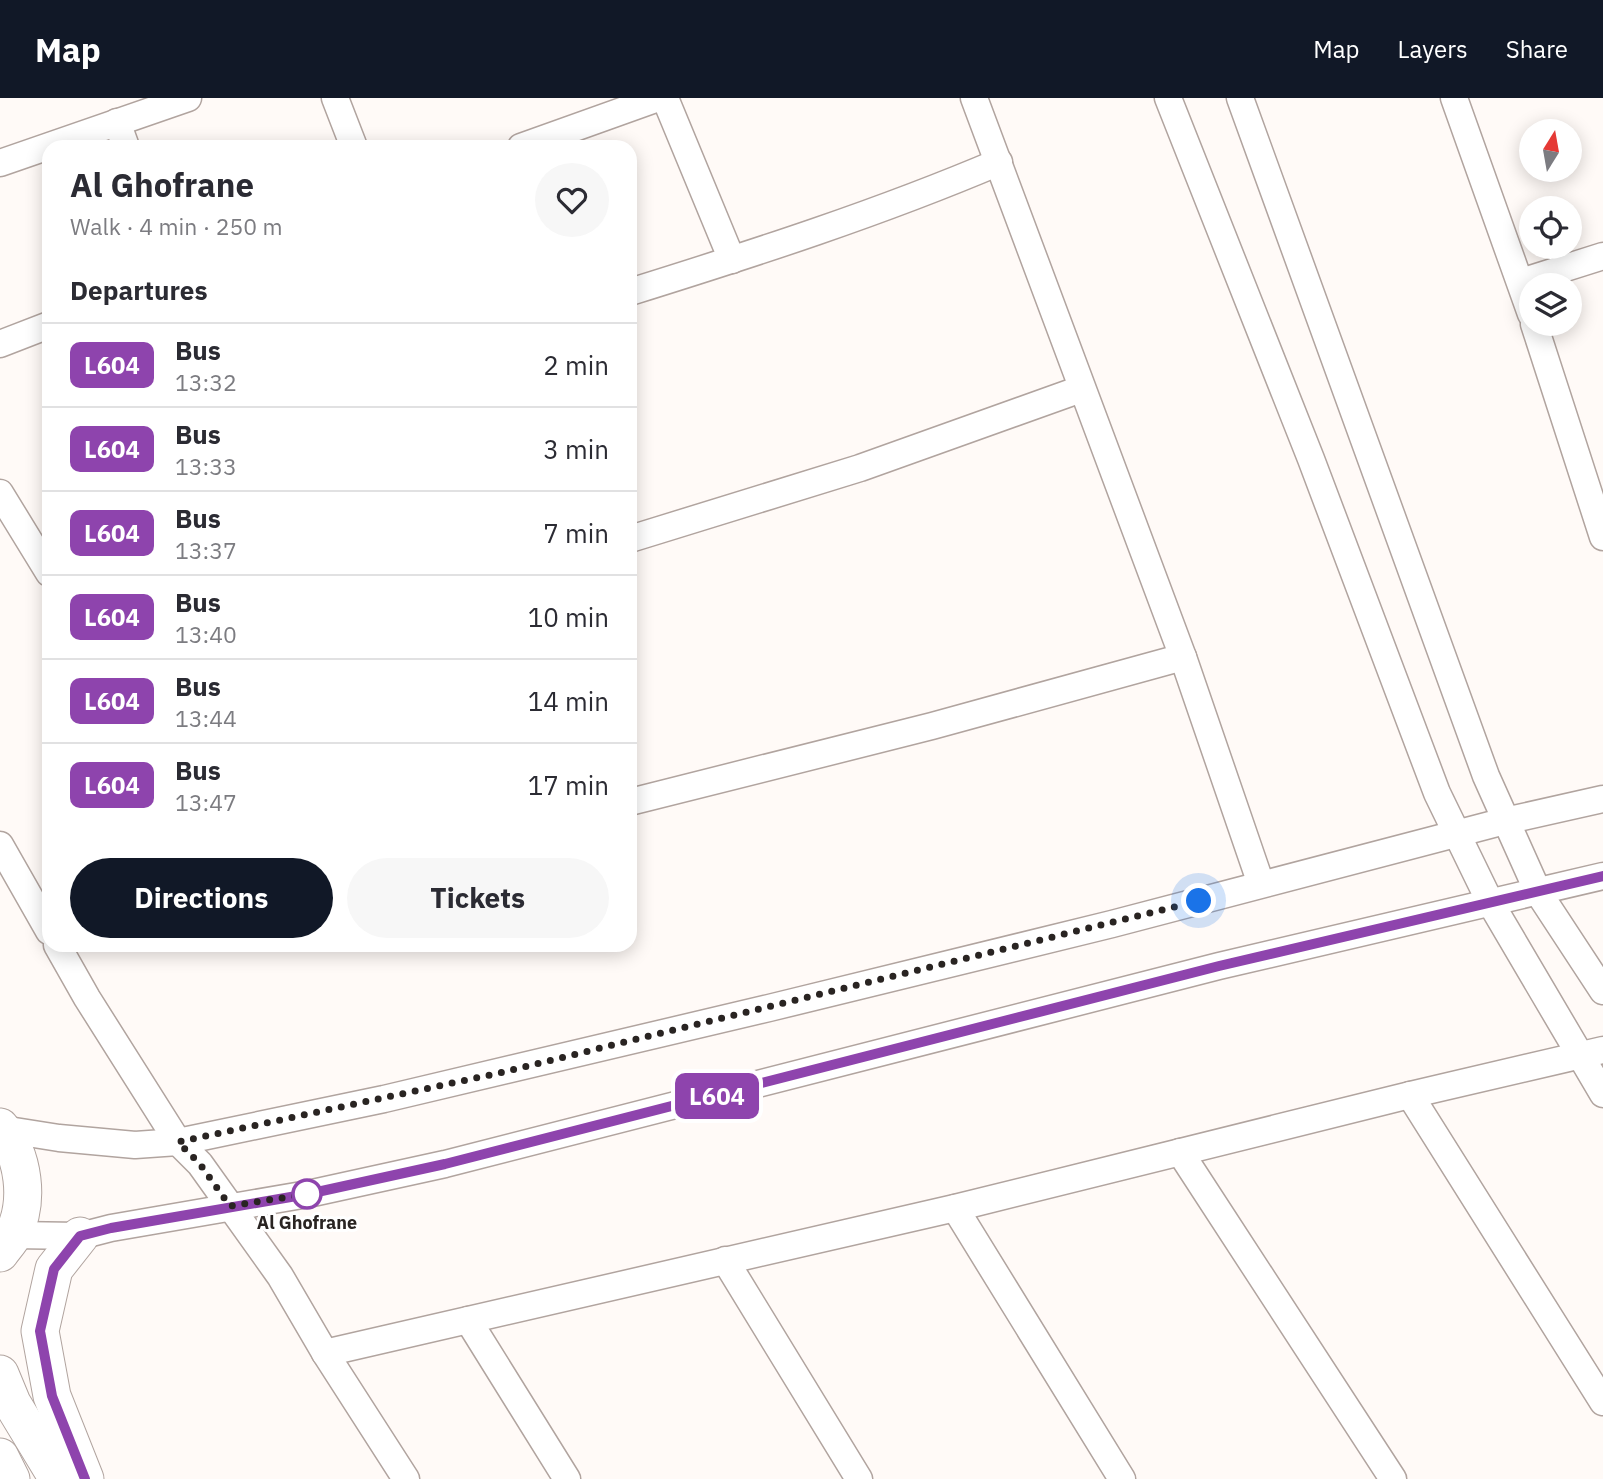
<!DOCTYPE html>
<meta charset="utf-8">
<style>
:root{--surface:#fff;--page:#f7f7f7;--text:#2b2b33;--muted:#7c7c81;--line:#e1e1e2;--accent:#111827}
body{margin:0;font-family:"IBM Plex Sans",sans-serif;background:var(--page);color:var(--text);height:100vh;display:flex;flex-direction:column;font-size:26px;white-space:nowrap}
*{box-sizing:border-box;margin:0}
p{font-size:23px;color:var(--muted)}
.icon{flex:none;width:38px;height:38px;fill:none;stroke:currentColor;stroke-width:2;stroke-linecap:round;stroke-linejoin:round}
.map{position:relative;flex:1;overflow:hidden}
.drawer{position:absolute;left:42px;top:42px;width:595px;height:812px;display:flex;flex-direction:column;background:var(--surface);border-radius:21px;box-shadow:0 4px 18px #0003}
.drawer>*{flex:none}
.badge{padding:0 14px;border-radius:10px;font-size:24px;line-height:46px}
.needle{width:46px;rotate:11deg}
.buttons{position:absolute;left:1519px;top:21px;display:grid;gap:14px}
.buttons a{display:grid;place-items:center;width:63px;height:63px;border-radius:50%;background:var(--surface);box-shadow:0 4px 18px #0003;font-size:35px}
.you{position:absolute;width:35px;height:35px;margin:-18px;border:5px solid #fff;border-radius:50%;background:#1a73e8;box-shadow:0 0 0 10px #1a73e833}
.map>.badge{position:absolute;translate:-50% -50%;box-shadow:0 0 0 4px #fff}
h2{padding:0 28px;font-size:26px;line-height:63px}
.round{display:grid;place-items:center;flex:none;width:74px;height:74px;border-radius:37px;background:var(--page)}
.summary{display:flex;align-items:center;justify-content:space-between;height:119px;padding:0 28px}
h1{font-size:33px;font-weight:700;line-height:52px}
.primary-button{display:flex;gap:14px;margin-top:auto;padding:14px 28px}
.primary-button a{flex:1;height:80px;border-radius:42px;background:var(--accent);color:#fff;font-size:28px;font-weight:700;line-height:80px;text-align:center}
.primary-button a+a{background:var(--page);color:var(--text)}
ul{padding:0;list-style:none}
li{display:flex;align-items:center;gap:21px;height:84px;padding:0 28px;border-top:2px solid var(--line)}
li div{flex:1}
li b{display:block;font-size:26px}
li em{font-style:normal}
li .badge{min-width:77px;font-weight:700;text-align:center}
header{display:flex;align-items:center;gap:42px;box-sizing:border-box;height:98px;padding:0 35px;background:var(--accent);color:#fff}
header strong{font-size:33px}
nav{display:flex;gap:38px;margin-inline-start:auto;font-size:24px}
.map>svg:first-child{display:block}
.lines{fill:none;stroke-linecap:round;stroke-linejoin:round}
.street-casing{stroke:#b1a49f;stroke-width:29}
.secondary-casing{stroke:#b1a49f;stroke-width:39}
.street{stroke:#fff;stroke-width:26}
.secondary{stroke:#fff;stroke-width:37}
.line-casing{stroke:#fff;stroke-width:16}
.line{stroke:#8e44ad;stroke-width:10}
.walk{stroke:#292422;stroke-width:7;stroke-dasharray:0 12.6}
.stop-dot{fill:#fff;stroke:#8e44ad;stroke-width:3.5}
.labels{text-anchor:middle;stroke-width:6;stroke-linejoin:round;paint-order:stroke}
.stop-label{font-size:18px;font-weight:bold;fill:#292422;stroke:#fff}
</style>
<header>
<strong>Map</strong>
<nav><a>Map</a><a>Layers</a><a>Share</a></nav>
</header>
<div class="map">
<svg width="1603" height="1381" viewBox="0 0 1603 1381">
<rect width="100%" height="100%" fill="#fffaf7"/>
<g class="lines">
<defs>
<g id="street">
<polyline points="335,0 354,49"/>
<polyline points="665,0 732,162"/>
<polyline points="974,0 1183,559 1261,786"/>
<polyline points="1168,0 1311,361 1437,695 1490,804 1603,996"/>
<polyline points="1240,0 1486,678 1538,794 1603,893"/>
<polyline points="1454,0 1531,216"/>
<polyline points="117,24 126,49"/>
<polyline points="521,49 658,0"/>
<polyline points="0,65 188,0"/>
<polyline points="1521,184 1603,158"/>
<path d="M630 194C755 155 879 115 999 64"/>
<polyline points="1534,226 1603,439"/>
<polyline points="0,246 49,227"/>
<polyline points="0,395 49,475"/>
<polyline points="630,441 860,370 1081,291"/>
<polyline points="630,704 932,628 1183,559"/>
<polyline points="0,747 49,833"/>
<polyline points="57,847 87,900 178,1044 200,1066 280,1178 325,1255 406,1381"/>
<polyline points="1410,997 1603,1304"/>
<polyline points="2,1031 59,1040 135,1047 178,1044 384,1001 769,910 1112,826 1505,723 1603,701"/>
<polyline points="1180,1054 1393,1381"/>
<polyline points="955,1110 1122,1381"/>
<polyline points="13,1137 80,1138 111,1130 308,1096 445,1066 1219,868 1603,778"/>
<polyline points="725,1162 859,1381"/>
<polyline points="468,1222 567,1381"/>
<polyline points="325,1255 955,1110 1410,997 1603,952"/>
</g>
<g id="secondary">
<path d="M0 1029C24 1057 30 1103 13 1137 10 1143 4 1149 0 1155"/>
<polyline points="80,1138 54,1171 40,1233 52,1298 85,1381"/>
<polyline points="0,1276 12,1305 58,1381"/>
<polyline points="0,1359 11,1381"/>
</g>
</defs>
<use href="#street" class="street-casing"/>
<use href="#secondary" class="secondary-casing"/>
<use href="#street" class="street"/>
<use href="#secondary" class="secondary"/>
</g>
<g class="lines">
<defs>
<polyline id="line" points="85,1381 52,1298 40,1233 54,1171 80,1138 111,1130 308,1096 445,1066 1219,868 1603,778"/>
</defs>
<use href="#line" class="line-casing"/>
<use href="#line" class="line"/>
<polyline class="walk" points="307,1096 230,1108 200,1066 178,1044 499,975 1199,803"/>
</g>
<circle class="stop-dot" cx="307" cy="1096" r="14"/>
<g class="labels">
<g class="stop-label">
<text x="307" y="1131">Al Ghofrane</text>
</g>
</g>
</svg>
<div class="buttons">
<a><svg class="needle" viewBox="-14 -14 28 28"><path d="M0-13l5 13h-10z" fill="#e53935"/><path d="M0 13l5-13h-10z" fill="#7c7c81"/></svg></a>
<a><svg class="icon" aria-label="locate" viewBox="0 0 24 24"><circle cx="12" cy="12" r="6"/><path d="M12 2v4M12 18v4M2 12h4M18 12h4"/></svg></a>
<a><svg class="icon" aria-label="layers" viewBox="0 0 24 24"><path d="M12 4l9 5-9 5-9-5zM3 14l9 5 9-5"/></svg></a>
</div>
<div class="you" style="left:1199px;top:803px"></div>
<b class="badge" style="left:717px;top:998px;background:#8e44ad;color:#fff">L604</b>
<section class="drawer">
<div class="summary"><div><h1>Al Ghofrane</h1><p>Walk · 4 min · 250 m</p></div><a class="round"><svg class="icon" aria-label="heart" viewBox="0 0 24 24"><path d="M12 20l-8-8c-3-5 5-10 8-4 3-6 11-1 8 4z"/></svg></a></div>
<h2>Departures</h2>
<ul>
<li><span class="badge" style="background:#8e44ad;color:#fff">L604</span><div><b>Bus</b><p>13:32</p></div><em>2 min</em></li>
<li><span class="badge" style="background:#8e44ad;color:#fff">L604</span><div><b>Bus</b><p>13:33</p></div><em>3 min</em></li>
<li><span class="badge" style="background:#8e44ad;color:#fff">L604</span><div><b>Bus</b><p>13:37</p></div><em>7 min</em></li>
<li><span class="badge" style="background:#8e44ad;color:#fff">L604</span><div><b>Bus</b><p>13:40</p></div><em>10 min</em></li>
<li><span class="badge" style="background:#8e44ad;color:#fff">L604</span><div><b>Bus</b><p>13:44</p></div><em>14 min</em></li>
<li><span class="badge" style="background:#8e44ad;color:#fff">L604</span><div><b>Bus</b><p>13:47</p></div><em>17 min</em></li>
</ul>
<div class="primary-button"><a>Directions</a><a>Tickets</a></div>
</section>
</div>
